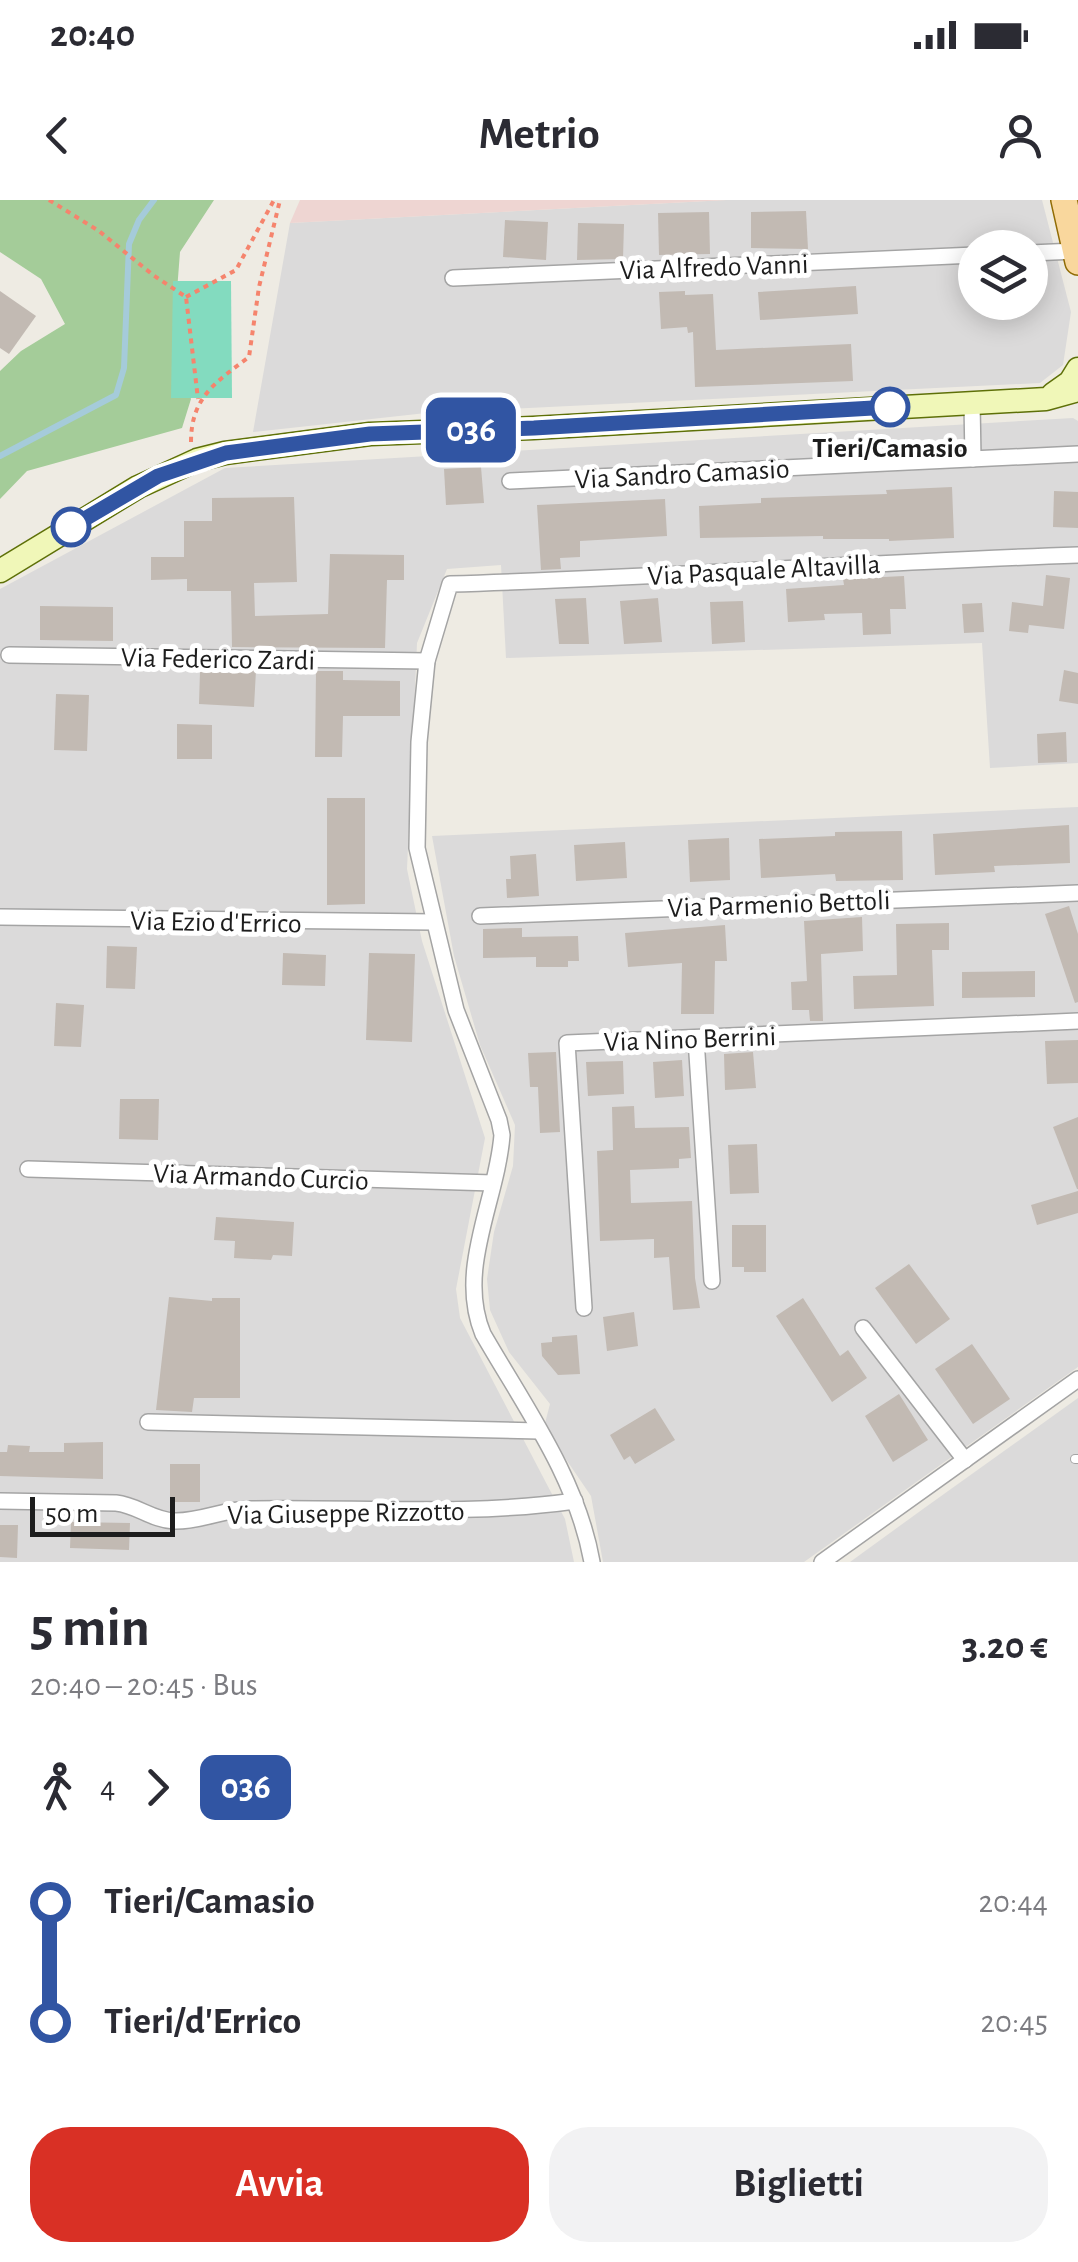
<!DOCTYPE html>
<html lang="it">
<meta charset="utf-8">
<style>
:root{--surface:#fff;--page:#f2f2f3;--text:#2b2b33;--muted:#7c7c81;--accent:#d93025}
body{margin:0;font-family:"Alegreya Sans",sans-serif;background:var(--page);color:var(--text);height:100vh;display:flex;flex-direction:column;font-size:38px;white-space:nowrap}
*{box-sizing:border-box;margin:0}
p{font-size:32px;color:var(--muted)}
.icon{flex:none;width:55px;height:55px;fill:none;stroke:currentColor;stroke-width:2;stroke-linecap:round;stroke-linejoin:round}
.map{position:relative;height:1362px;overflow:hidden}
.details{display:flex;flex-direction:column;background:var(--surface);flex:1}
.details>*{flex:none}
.badge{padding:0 20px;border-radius:15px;font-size:35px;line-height:65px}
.fabs{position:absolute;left:958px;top:30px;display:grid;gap:20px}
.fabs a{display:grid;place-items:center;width:90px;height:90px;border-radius:50%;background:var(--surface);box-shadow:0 5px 25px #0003;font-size:50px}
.scale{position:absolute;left:30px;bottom:25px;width:145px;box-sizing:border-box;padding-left:10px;border:5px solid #1d1d1d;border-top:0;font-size:28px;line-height:35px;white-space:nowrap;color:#1d1d1d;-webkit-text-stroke:8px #fff;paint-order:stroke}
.map>.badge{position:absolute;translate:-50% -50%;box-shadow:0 0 0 5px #fff}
.legs{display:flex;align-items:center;gap:15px;height:110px;padding:0 30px;font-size:32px}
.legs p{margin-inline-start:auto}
.head{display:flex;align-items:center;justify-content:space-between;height:170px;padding:0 30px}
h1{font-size:55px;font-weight:700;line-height:75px}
.button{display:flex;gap:20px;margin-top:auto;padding:20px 30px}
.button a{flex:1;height:115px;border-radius:40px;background:var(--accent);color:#fff;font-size:40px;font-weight:700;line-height:115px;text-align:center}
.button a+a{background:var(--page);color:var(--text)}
ul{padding:0 30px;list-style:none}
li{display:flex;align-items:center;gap:35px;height:120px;font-size:38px}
li i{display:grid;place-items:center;width:15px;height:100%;margin:0 12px;background:currentColor}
li i::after{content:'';width:25px;height:25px;margin:-12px;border:8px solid;border-radius:50%;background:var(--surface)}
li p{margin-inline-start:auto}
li:first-child i{background:linear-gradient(#0000 50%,currentColor 0)}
li:last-child i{background:linear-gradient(currentColor 50%,#0000 0)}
.status{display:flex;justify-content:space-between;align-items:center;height:70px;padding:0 50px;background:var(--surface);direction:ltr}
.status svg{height:28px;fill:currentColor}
header{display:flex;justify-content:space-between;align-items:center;height:130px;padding:0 30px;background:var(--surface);font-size:45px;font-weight:700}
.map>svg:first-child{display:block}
.residential{fill:#dbdada;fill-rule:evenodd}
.commercial{fill:#eed5d2}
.forest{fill:#a4cc99}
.pitch{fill:#83dbbf}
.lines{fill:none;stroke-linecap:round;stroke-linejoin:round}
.stream{stroke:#a5cbda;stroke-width:6}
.building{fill:#c2bab3}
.lane-casing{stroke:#a4a4a4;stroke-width:10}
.street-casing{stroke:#a4a4a4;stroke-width:18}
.secondary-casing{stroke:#5e7008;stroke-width:25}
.primary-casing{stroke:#916c05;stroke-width:28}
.path{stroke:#f5846d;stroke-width:4;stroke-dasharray:5 5;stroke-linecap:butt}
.lane{stroke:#fff;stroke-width:8}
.street{stroke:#fff;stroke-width:15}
.secondary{stroke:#f0f7b8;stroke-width:22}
.primary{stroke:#f9d79d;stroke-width:25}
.line-1-casing{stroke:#fff;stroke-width:22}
.line-1{stroke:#3155a3;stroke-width:15}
.stop-1-dot{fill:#fff;stroke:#3155a3;stroke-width:5}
.labels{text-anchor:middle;stroke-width:10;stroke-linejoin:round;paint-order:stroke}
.street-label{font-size:28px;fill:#1d1d1d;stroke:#fff}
.stop-label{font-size:28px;font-weight:bold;fill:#1d1d1d;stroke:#fff}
</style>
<div class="status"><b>20:40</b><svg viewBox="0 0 49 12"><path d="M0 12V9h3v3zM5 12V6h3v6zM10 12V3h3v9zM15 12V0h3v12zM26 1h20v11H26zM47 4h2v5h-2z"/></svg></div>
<header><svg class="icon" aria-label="back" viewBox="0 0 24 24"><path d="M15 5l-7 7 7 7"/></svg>Metrio<svg class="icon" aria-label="person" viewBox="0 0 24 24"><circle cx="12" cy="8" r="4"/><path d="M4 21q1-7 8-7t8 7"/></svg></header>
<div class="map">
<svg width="1078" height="1362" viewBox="0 0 1078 1362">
<rect width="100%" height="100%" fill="#eeebe3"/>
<g class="residential">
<path d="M727 0H1042L1071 112 1063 165 1040 183 426 213 253 232 290 23ZM975 48H1030V102H975Z"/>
<polygon points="1073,218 1078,221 1078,563 990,568 982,443 506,458 501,365 447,369 417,443 407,669 422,741 485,938 456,1089 460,1118 565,1319 574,1362 0,1362 0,389 225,268"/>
<polygon points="1078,607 1078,1167 804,1362 603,1362 591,1296 544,1227 550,1204 509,1152 490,1110 487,1079 494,1032 513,966 515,925 480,845 454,756 432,636"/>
<polygon points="1078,1198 1078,1362 850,1362 923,1309"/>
</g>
<polygon class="commercial" points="300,0 727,0 290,23"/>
<polygon class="forest" points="0,0 214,0 180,52 173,143 191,199 182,228 27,271 0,299 0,171 21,151 65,124 41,79 0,52"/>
<polygon class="pitch" points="173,81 231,81 232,198 171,198"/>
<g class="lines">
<polyline class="stream" points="0,256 116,195 124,168 129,44 139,20 154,0"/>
</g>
<g class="building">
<polygon points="806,11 808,49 751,48 751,12"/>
<polygon points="709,12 710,54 659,55 658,13"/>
<polygon points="505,20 548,22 546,60 503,57"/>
<polygon points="578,23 624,24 623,59 577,60"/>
<polygon points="856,86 858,114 760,120 758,92"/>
<polygon points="0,91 36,116 9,154 0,148"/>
<polygon points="685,91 685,95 713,94 716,150 851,144 853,181 695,187 693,132 688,133 687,127 661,129 659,92"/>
<polygon points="481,267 484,303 446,305 444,269"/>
<polygon points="952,287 954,338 889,341 889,339 823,339 823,336 700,338 699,306 761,303 761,298 887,294 886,290"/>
<polygon points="1054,291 1078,292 1078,328 1053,327"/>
<polygon points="294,297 297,382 254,383 255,416 328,414 330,354 404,355 404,380 387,380 385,448 232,447 231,391 187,391 187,379 151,380 151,357 184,357 184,321 212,321 212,298"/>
<polygon points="665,299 667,336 580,341 580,357 560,358 561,369 541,370 537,305"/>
<polygon points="1046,375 1070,378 1064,429 1029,425 1028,433 1009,431 1012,402 1043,406"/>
<polygon points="904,376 906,409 890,409 891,434 863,435 862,413 824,414 825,420 788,422 786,389 844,385 843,379"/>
<polygon points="586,398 589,444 559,444 555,399"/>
<polygon points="658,398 662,442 624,444 620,401"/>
<polygon points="743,401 745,442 712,444 710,402"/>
<polygon points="982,403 984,432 964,433 962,404"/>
<polygon points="40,406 113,407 113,441 40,440"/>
<polygon points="233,469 256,470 254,507 199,504 200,471 233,473"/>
<polygon points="1064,470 1078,473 1078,504 1059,501"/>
<polygon points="316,471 343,471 343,480 400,481 400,516 343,516 342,557 315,557"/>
<polygon points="56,494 89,495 87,551 54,550"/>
<polygon points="177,524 212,525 212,559 177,559"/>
<polygon points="1066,532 1067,562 1038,563 1037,534"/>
<polygon points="327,598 365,598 365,704 327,705"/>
<polygon points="1069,625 1070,663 994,666 995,672 935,675 933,634"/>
<polygon points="902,631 903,680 836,681 835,674 761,678 759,639 835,636 835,632"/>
<polygon points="729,638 730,680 690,682 688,640"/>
<polygon points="625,642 627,678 576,681 574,645"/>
<polygon points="536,654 539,696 507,698 506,679 511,679 510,656"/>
<polygon points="1069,706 1078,734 1078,802 1075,803 1045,714"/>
<polygon points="862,717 863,751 821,754 823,821 810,821 809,810 792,810 791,782 807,781 804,721"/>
<polygon points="949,723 949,750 932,750 934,806 854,809 853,776 897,775 896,724"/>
<polygon points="725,725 727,761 715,761 714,814 681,814 682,763 628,767 625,733"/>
<polygon points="522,728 522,737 578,736 579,761 568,761 568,767 536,767 536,757 483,758 483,729"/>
<polygon points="107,746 137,747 135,789 106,788"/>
<polygon points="283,753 326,755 325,786 282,785"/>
<polygon points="369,753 415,754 412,842 366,840"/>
<polygon points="1035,771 1035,797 962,798 962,772"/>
<polygon points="56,803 84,805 81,847 54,846"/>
<polygon points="1078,840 1078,883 1047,884 1045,841"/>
<polygon points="556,852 560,932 540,933 538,887 530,887 528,853"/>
<polygon points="753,852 756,888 725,890 724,854"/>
<polygon points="682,860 684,896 655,898 653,862"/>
<polygon points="623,861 624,894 588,896 586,862"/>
<polygon points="120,899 159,899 158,940 119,939"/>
<polygon points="634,906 635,928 689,927 691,958 679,959 679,968 630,970 631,1003 692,1001 695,1078 700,1108 673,1110 669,1057 654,1058 654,1039 600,1041 597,951 613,950 612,907"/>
<polygon points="1078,917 1078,989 1077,989 1053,927"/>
<polygon points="757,944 759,993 730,994 728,945"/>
<polygon points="1078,991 1078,1013 1037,1025 1031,1005"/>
<polygon points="216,1017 294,1022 292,1056 273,1055 271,1060 234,1058 235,1041 214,1040"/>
<polygon points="732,1025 766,1025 766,1072 744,1072 744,1067 732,1067"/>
<polygon points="909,1064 950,1119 916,1144 875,1088"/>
<polygon points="169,1097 212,1101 212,1098 240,1098 240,1198 194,1198 192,1212 156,1210"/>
<polygon points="803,1098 840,1156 848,1150 867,1178 832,1202 776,1116"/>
<polygon points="634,1112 638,1146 607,1151 603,1117"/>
<polygon points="577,1135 580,1174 558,1175 542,1156 541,1143 552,1142 552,1137"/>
<polygon points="972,1144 1010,1199 973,1224 935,1169"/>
<polygon points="899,1194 928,1240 893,1262 865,1216"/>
<polygon points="655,1208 675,1240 635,1264 630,1256 624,1260 610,1235"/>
<polygon points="103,1242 103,1279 0,1276 0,1252 7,1252 8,1245 30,1246 29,1252 64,1252 64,1243"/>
<rect x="170" y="1264" width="30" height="38"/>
<polygon points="71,1322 130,1323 129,1350 70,1348"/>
<polygon points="0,1325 18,1325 17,1358 0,1357"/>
</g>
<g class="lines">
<defs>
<polyline id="lane" points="1075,1259 1078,1259"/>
<g id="street">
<polyline points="1030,53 1076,51"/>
<polyline points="453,78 975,55"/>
<polyline points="972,203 973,259"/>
<polyline points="510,281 1078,254"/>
<polyline points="9,455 427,461"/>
<polyline points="480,716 1078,693"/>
<polyline points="0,717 433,722"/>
<polyline points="696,839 712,1081"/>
<polyline points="28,969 493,983"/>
<polyline points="584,1108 567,843 1078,821"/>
<polyline points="863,1128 965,1260"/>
<polyline points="148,1222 539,1231"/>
<path d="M0 1301 116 1303C137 1305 152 1320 174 1321 200 1322 224 1309 250 1309 359 1307 468 1316 575 1301"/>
<path d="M592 1362C577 1278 525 1207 483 1134 456 1069 497 1001 502 935L499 920 456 810 417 648 419 542 427 461 450 384C659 378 868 362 1078 355"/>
<polyline points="822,1362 1078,1179"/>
</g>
<g id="secondary">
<polyline points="1053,194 1070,182 1078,169"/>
<polyline points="0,371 138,287 197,260 225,253 370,234 533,228 1046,199 1078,190"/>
</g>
<polyline id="primary" points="1064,0 1078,62"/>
</defs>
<use href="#lane" class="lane-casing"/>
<use href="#street" class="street-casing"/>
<use href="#secondary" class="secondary-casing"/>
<use href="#primary" class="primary-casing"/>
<g class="path">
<polyline points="49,0 99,31 153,75 186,97 198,199"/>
<polyline points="186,97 236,70 274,0"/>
<path d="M191 242C191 197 216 182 249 157L259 87 280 0"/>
</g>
<use href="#lane" class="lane"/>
<use href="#street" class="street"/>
<use href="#secondary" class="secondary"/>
<use href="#primary" class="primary"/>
</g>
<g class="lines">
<defs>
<polyline id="line-1" points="71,327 158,276 226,253 370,234 534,228 890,207"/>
</defs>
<use href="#line-1" class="line-1-casing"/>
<use href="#line-1" class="line-1"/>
</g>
<g class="stop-1-dot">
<circle cx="890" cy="207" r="18"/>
<circle cx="71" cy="327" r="18"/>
</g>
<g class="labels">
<g class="street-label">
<text transform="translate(714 66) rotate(-2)" y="10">Via Alfredo Vanni</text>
<text transform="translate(682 273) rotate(-3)" y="10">Via Sandro Camasio</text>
<text transform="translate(764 369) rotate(-3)" y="10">Via Pasquale Altavilla</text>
<text transform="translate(218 458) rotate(1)" y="10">Via Federico Zardi</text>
<text transform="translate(779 703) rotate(-2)" y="10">Via Parmenio Bettoli</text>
<text transform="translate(216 721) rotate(1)" y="10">Via Ezio d'Errico</text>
<text transform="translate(690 838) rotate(-2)" y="10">Via Nino Berrini</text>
<text transform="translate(261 976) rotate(2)" y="10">Via Armando Curcio</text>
<text transform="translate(346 1312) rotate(-1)" y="10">Via Giuseppe Rizzotto</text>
</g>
<g class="stop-label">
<text x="890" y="257">Tieri/Camasio</text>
</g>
</g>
</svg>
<div class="fabs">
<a><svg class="icon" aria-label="layers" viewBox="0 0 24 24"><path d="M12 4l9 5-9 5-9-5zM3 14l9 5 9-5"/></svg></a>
</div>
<div class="scale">50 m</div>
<b class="badge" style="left:471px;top:230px;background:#3155a3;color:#fff">036</b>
</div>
<section class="details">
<div class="head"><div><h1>5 min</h1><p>20:40 – 20:45 · Bus</p></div><b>3.20 €</b></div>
<div class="legs"><svg class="icon" aria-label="walk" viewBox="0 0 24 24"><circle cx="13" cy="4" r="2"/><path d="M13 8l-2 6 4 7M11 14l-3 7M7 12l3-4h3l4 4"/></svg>4<svg class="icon" aria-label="forward" viewBox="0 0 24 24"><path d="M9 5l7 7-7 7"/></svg><b class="badge" style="background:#3155a3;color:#fff">036</b></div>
<ul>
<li><i style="color:#3155a3"></i><b>Tieri/Camasio</b><p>20:44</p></li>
<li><i style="color:#3155a3"></i><b>Tieri/d'Errico</b><p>20:45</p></li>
</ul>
<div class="button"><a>Avvia</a><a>Biglietti</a></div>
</section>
